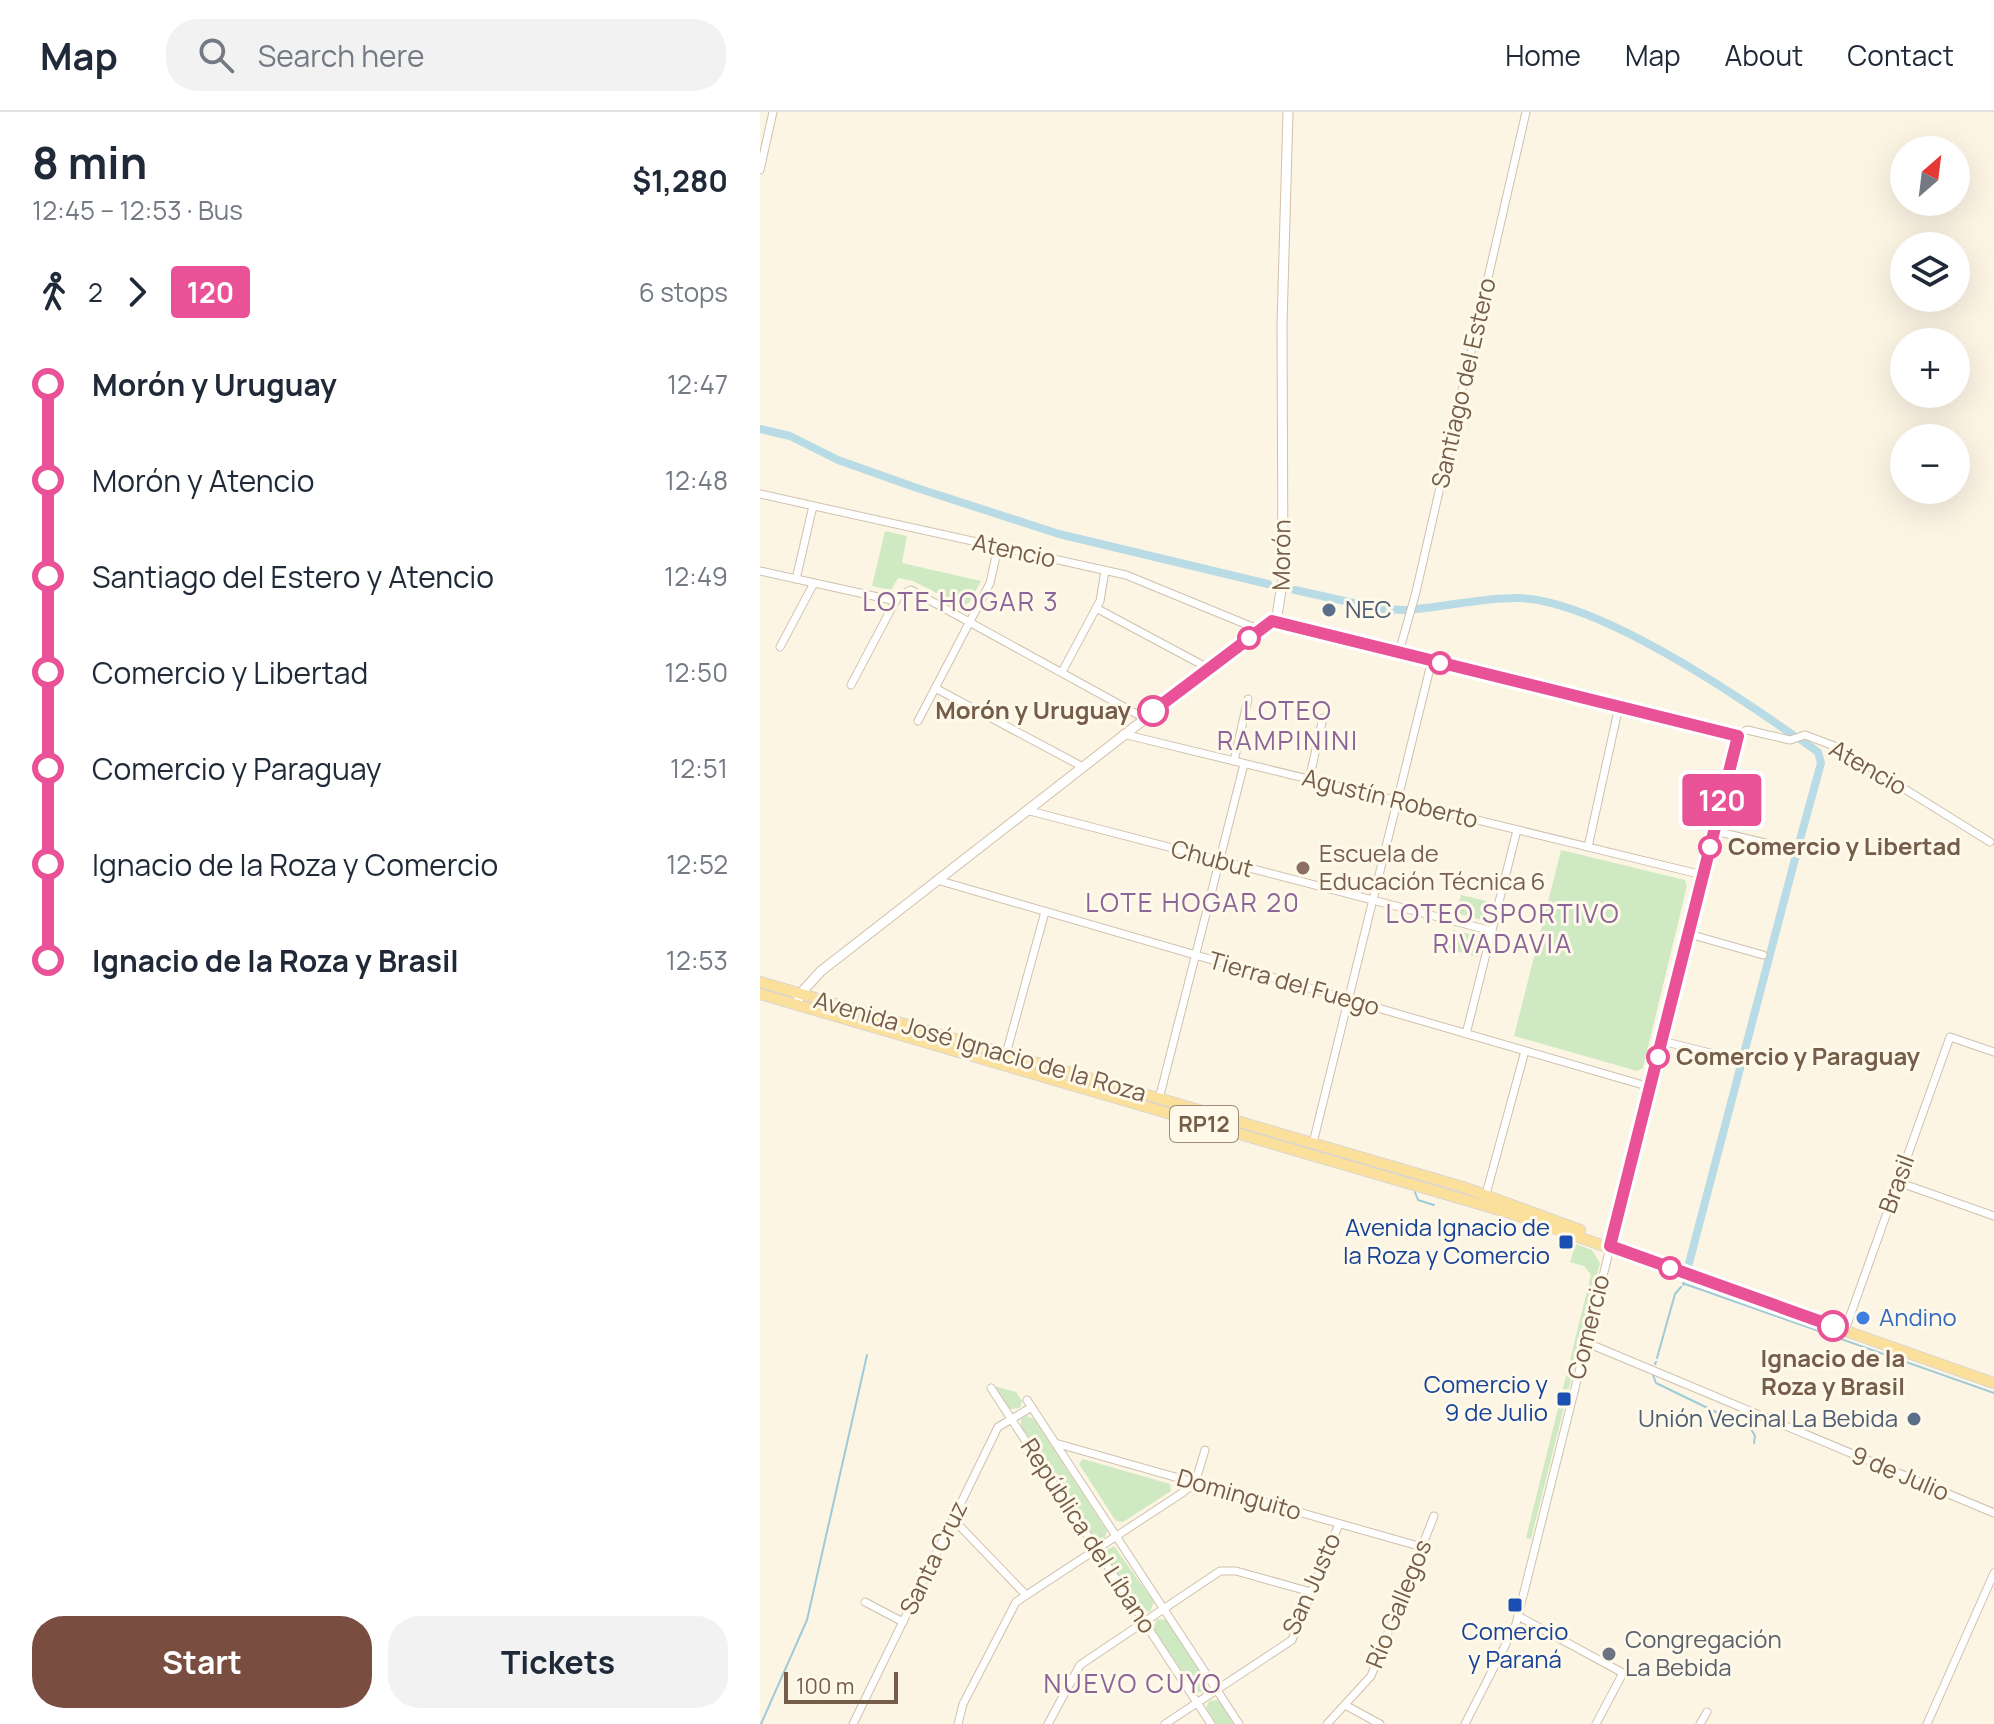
<!DOCTYPE html>
<meta charset="utf-8">
<style>
:root{--surface:#fff;--page:#f2f2f3;--text:#1f2937;--muted:#747a83;--line:#e0e1e3;--accent:#794d3f}
body{margin:0;font-family:Manrope,sans-serif;background:var(--page);color:var(--text);height:100vh;display:flex;flex-direction:column;font-size:30px;white-space:nowrap}
*{box-sizing:border-box;margin:0}
p{font-size:26px;color:var(--muted)}
.icon{flex:none;width:44px;height:44px;fill:none;stroke:currentColor;stroke-width:2;stroke-linecap:round;stroke-linejoin:round}
.map{position:relative;flex:1;overflow:hidden}
.details{display:flex;flex-direction:column;background:var(--surface);width:760px}
.details>*{flex:none}
.badge{padding:0 16px;border-radius:6px;font-size:28px;line-height:52px}
.needle{width:52px;rotate:28deg}
.buttons{position:absolute;left:1130px;top:24px;display:grid;gap:16px}
.buttons a{display:grid;place-items:center;width:80px;height:80px;border-radius:50%;background:var(--surface);box-shadow:0 8px 32px #0002;font-size:40px}
.scale{position:absolute;left:24px;bottom:20px;width:114px;box-sizing:border-box;padding-left:8px;border:4px solid #755d49;border-top:0;font-size:22px;line-height:28px;white-space:nowrap;color:#755d49;-webkit-text-stroke:6px #fff9ea;paint-order:stroke}
.map>.badge{position:absolute;translate:-50% -50%;box-shadow:0 0 0 4px #fff}
.legs{display:flex;align-items:center;gap:12px;height:88px;padding:0 32px;font-size:26px}
.legs p{margin-inline-start:auto}
.head{display:flex;align-items:center;justify-content:space-between;height:136px;padding:0 32px}
h1{font-size:44px;font-weight:700;line-height:60px}
.primary-button{display:flex;gap:16px;margin-top:auto;padding:16px 32px}
.primary-button a{flex:1;height:92px;border-radius:32px;background:var(--accent);color:#fff;font-size:32px;font-weight:700;line-height:92px;text-align:center}
.primary-button a+a{background:var(--page);color:var(--text)}
ul{padding:0 32px;list-style:none}
li{display:flex;align-items:center;gap:28px;height:96px;font-size:30px}
li i{display:grid;place-items:center;width:12px;height:100%;margin:0 10px;background:currentColor}
li i::after{content:'';width:20px;height:20px;margin:-10px;border:6px solid;border-radius:50%;background:var(--surface)}
li p{margin-inline-start:auto}
li:first-child i{background:linear-gradient(#0000 50%,currentColor 0)}
li:last-child i{background:linear-gradient(currentColor 50%,#0000 0)}
header{display:flex;align-items:center;gap:48px;box-sizing:border-box;height:112px;padding:0 40px;background:var(--surface);border-bottom:2px solid var(--line)}
header strong{font-size:38px}
nav{display:flex;gap:44px;margin-inline-start:auto;font-size:28px}
.search{width:560px;height:72px;background:var(--page);display:flex;align-items:center;gap:20px;box-sizing:border-box;padding:0 28px;border-radius:32px;color:var(--muted);font-size:30px}
main{display:flex;flex:1;min-height:0}
.map>svg:first-child{display:block}
.green{fill:#cfeac2}
.forest{fill:url(#forest-firs)}
.lines{fill:none;stroke-linecap:round;stroke-linejoin:round}
.stream{stroke:#9fcad8;stroke-width:2}
.canal{stroke:#b8dbe6;stroke-width:8}
.street-casing{stroke:#d0c0ad;stroke-width:9}
.secondary-casing{stroke:#d3c0aa;stroke-width:11}
.primary-casing{stroke:#dbd5d0;stroke-width:12}
.street{stroke:#fff;stroke-width:7}
.secondary{stroke:#fff;stroke-width:9}
.primary{stroke:#fbe09c;stroke-width:10}
.line-1-casing{stroke:#fff;stroke-width:18}
.line-1{stroke:#e95297;stroke-width:12}
.service-dot{fill:#5c6f8a;stroke:#fff9ea;stroke-width:3}
.stop-1-dot{fill:#fff;stroke:#e95297;stroke-width:4}
.education-dot{fill:#8d6e63;stroke:#fff9ea;stroke-width:3}
.transit-dot{fill:#1a4fb4;stroke:#fff9ea;stroke-width:3}
.shop-dot{fill:#3f7fe0;stroke:#fff9ea;stroke-width:3}
.worship-dot{fill:#6b7280;stroke:#fff9ea;stroke-width:3}
.labels{text-anchor:middle;stroke-width:6;stroke-linejoin:round;paint-order:stroke}
.shield{fill:#fff9ea;stroke:#9e8c79;stroke-width:2}
.shield-label{font-size:22px;font-weight:bold;fill:#755d49}
.street-label{font-size:24px;fill:#755d49;stroke:#fff9ea}
.service-label{font-size:24px;fill:#4e5e75;stroke:#fff9ea;text-anchor:start}
.stop-label{font-size:24px;font-weight:bold;fill:#755d49;stroke:#fff9ea;text-anchor:start}
.education-label{font-size:24px;fill:#785e54;stroke:#fff9ea;text-anchor:start}
.transit-label{font-size:24px;fill:#164399;stroke:#fff9ea;text-anchor:end}
.shop-label{font-size:24px;fill:#366cbe;stroke:#fff9ea;text-anchor:start}
.worship-label{font-size:24px;fill:#5b616d;stroke:#fff9ea;text-anchor:start}
.neighbourhood-label{font-size:26px;letter-spacing:2px;fill:#8c6598;stroke:#fff9ea}
</style>
<header>
<strong>Map</strong>
<div class="search"><svg class="icon" aria-label="search" viewBox="0 0 24 24"><circle cx="10" cy="10" r="6"/><path d="M15 15l6 6"/></svg>Search here</div>
<nav><a>Home</a><a>Map</a><a>About</a><a>Contact</a></nav>
</header>
<main>
<section class="details">
<div class="head"><div><h1>8 min</h1><p>12:45 – 12:53 · Bus</p></div><b>$1,280</b></div>
<div class="legs"><svg class="icon" aria-label="walk" viewBox="0 0 24 24"><circle cx="13" cy="4" r="2"/><path d="M13 8l-2 6 4 7M11 14l-3 7M7 12l3-4h3l4 4"/></svg>2<svg class="icon" aria-label="forward" viewBox="0 0 24 24"><path d="M9 5l7 7-7 7"/></svg><b class="badge" style="background:#e95297;color:#fff">120</b><p>6 stops</p></div>
<ul>
<li><i style="color:#e95297"></i><b>Morón y Uruguay</b><p>12:47</p></li>
<li><i style="color:#e95297"></i><span>Morón y Atencio</span><p>12:48</p></li>
<li><i style="color:#e95297"></i><span>Santiago del Estero y Atencio</span><p>12:49</p></li>
<li><i style="color:#e95297"></i><span>Comercio y Libertad</span><p>12:50</p></li>
<li><i style="color:#e95297"></i><span>Comercio y Paraguay</span><p>12:51</p></li>
<li><i style="color:#e95297"></i><span>Ignacio de la Roza y Comercio</span><p>12:52</p></li>
<li><i style="color:#e95297"></i><b>Ignacio de la Roza y Brasil</b><p>12:53</p></li>
</ul>
<div class="primary-button"><a>Start</a><a>Tickets</a></div>
</section>
<div class="map">
<svg width="1234" height="1612" viewBox="0 0 1234 1612">
<defs>
<pattern id="forest-firs" width="22" height="20" patternUnits="userSpaceOnUse" patternTransform="scale(2)"><rect width="22" height="20" fill="#cfeac2"/><path d="M5 1l3.5 6h-7zM16 11l3.5 6h-7z" fill="#adc1a0"/></pattern>
</defs>
<rect width="100%" height="100%" fill="#fcf5e4"/>
<g class="green">
<polygon points="125,419 147,424 142,451 221,469 209,491 202,494 153,469 138,466 131,478 112,474"/>
<polygon points="801,738 925,768 927,774 883,956 877,959 754,924"/>
<polygon points="701,783 731,790 728,804 722,808 696,801"/>
<polygon points="693,818 718,824 721,829 717,845 688,837"/>
<polygon points="816,1132 832,1138 840,1151 771,1427 766,1426 831,1163 824,1154 810,1150"/>
<polygon points="234,1274 256,1280 262,1289 260,1296 250,1297"/>
<polygon points="267,1304 274,1307 347,1419 344,1428 334,1426 261,1315 261,1307"/>
<polygon points="323,1347 410,1372 411,1379 363,1410 356,1409 319,1352"/>
<polygon points="354,1434 394,1490 390,1500 381,1498 347,1446 347,1438"/>
<polygon points="397,1507 406,1508 447,1571 444,1581 435,1579 393,1516"/>
<polygon points="457,1588 460,1590 474,1612 456,1612 446,1595 449,1589"/>
</g>
<polygon class="forest" points="52,890 669,1069 670,1072 52,893"/>
<g class="lines">
<g class="stream">
<polyline points="0,876 22,883"/>
<polyline points="53,892 656,1069"/>
<polyline points="655,1080 658,1088 674,1093"/>
<polyline points="923,1173 924,1169 925,1172 1234,1281"/>
<polyline points="897,1246 915,1182 921,1175"/>
<polyline points="895,1252 896,1250"/>
<polyline points="893,1263 896,1271 991,1317 995,1324 994,1331"/>
<polyline points="1,1612 47,1508 107,1243"/>
</g>
<g class="canal">
<polyline points="0,317 30,324 78,348 157,376 299,422 508,472"/>
<polyline points="535,478 621,497 646,498"/>
<path d="M656 497C690 494 727 485 760 486 838 490 969 578 1033 623"/>
<polyline points="1038,735 1061,651 1058,640 1041,628"/>
<polyline points="928,1155 1036,743"/>
</g>
<defs>
<g id="street">
<polyline points="0,58 13,0"/>
<polyline points="0,382 366,463 500,518"/>
<polyline points="0,459 136,489"/>
<polyline points="36,467 53,394"/>
<polyline points="336,496 448,556"/>
<polyline points="512,509 978,624 987,618 1030,628 1045,623 1077,635 1230,730"/>
<polyline points="20,535 54,471"/>
<polyline points="639,540 656,480 766,0"/>
<polyline points="302,560 340,489 345,459"/>
<polyline points="91,573 138,484 151,478 384,606"/>
<polyline points="175,576 323,655"/>
<polyline points="158,609 230,471 238,435"/>
<polyline points="363,622 943,763"/>
<polyline points="474,649 488,587"/>
<polyline points="549,668 563,606"/>
<polyline points="266,698 732,819"/>
<polyline points="955,719 1039,739"/>
<polyline points="828,735 859,594"/>
<polyline points="177,768 890,975"/>
<polyline points="929,822 1003,843"/>
<polyline points="706,922 757,718"/>
<polyline points="902,929 974,947"/>
<polyline points="246,942 285,800"/>
<polyline points="399,987 484,652"/>
<polyline points="553,1031 672,548"/>
<polyline points="1138,1070 1234,1104"/>
<polyline points="726,1082 765,939"/>
<polyline points="1085,1218 1190,925 1234,940"/>
<polyline points="825,1230 1234,1401"/>
<polyline points="231,1276 451,1612"/>
<polyline points="267,1288 479,1612"/>
<polyline points="295,1331 662,1435"/>
<polyline points="193,1407 266,1483"/>
<polyline points="105,1490 143,1510"/>
<polyline points="758,1504 863,1561 836,1612"/>
<polyline points="585,1593 620,1612"/>
<polyline points="93,1612 238,1315 272,1295"/>
<polyline points="198,1612 203,1592 256,1490 422,1381 435,1371 445,1338"/>
<polyline points="288,1612 320,1553 460,1459 476,1459 551,1480"/>
<polyline points="405,1612 532,1528 579,1412"/>
<polyline points="567,1612 611,1564 674,1404"/>
<polyline points="705,1612 756,1512 978,624"/>
<polyline points="940,1612 947,1600"/>
<polyline points="1167,1612 1234,1461"/>
</g>
<polyline id="secondary" points="37,893 40,882 61,859 517,504 523,465 522,212 528,0"/>
<g id="primary">
<polyline points="0,870 703,1075 820,1118"/>
<polyline points="0,882 750,1101 1234,1271"/>
</g>
</defs>
<use href="#street" class="street-casing"/>
<use href="#secondary" class="secondary-casing"/>
<use href="#primary" class="primary-casing"/>
<use href="#street" class="street"/>
<use href="#secondary" class="secondary"/>
<use href="#primary" class="primary"/>
</g>
<g class="lines">
<defs>
<polyline id="line-1" points="393,599 512,509 978,624 850,1134 1073,1214"/>
</defs>
<use href="#line-1" class="line-1-casing"/>
<use href="#line-1" class="line-1"/>
</g>
<g class="service-dot">
<circle cx="569" cy="498" r="8"/>
<circle cx="1154" cy="1307" r="8"/>
</g>
<g class="stop-1-dot">
<circle cx="489" cy="526" r="10"/>
<circle cx="680" cy="551" r="10"/>
<circle cx="393" cy="599" r="14"/>
<circle cx="950" cy="735" r="10"/>
<circle cx="898" cy="945" r="10"/>
<circle cx="910" cy="1156" r="10"/>
<circle cx="1073" cy="1214" r="14"/>
</g>
<circle class="education-dot" cx="543" cy="756" r="8"/>
<g class="transit-dot">
<rect x="798" y="1122" width="16" height="16" rx="4"/>
<rect x="796" y="1279" width="16" height="16" rx="4"/>
<rect x="747" y="1485" width="16" height="16" rx="4"/>
</g>
<circle class="shop-dot" cx="1103" cy="1206" r="8"/>
<circle class="worship-dot" cx="849" cy="1542" r="8"/>
<g class="labels">
<rect class="shield" x="410" y="994" width="68" height="36" rx="6"/>
<g class="shield-label">
<text x="444" y="1020">RP12</text>
</g>
<g class="street-label">
<text transform="translate(704 271) rotate(-77)" y="8">Santiago del Estero</text>
<text transform="translate(254 439) rotate(12)" y="8">Atencio</text>
<text transform="translate(522 443) rotate(-89)" y="8">Morón</text>
<text transform="translate(1108 656) rotate(30)" y="8">Atencio</text>
<text transform="translate(630 687) rotate(14)" y="8">Agustín Roberto</text>
<text transform="translate(452 747) rotate(15)" y="8">Chubut</text>
<text transform="translate(534 872) rotate(16)" y="8">Tierra del Fuego</text>
<text transform="translate(220 935) rotate(16)" y="8">Avenida José Ignacio de la Roza</text>
<text transform="translate(1137 1072) rotate(-70)" y="8">Brasil</text>
<text transform="translate(829 1215) rotate(-76)" y="8">Comercio</text>
<text transform="translate(1140 1362) rotate(23)" y="8">9 de Julio</text>
<text transform="translate(479 1383) rotate(16)" y="8">Dominguito</text>
<text transform="translate(328 1424) rotate(57)" y="8">República del Líbano</text>
<text transform="translate(174 1446) rotate(-64)" y="8">Santa Cruz</text>
<text transform="translate(552 1472) rotate(-66)" y="8">San Justo</text>
<text transform="translate(639 1492) rotate(-68)" y="8">Río Gallegos</text>
</g>
<g class="service-label">
<text x="585" y="506">NEC</text>
<text x="1138" y="1315" text-anchor="end">Unión Vecinal La Bebida</text>
</g>
<g class="stop-label">
<text x="371" y="607" text-anchor="end">Morón y Uruguay</text>
<text x="968" y="743">Comercio y Libertad</text>
<text x="916" y="953">Comercio y Paraguay</text>
<text x="1073" y="1255" text-anchor="middle">Ignacio de la<tspan x="1073" dy="28">Roza y Brasil</tspan></text>
</g>
<g class="education-label">
<text x="559" y="750">Escuela de<tspan x="559" dy="28">Educación Técnica 6</tspan></text>
</g>
<g class="transit-label">
<text x="790" y="1124">Avenida Ignacio de<tspan x="790" dy="28">la Roza y Comercio</tspan></text>
<text x="788" y="1281">Comercio y<tspan x="788" dy="28">9 de Julio</tspan></text>
<text x="755" y="1528" text-anchor="middle">Comercio<tspan x="755" dy="28">y Paraná</tspan></text>
</g>
<g class="shop-label">
<text x="1119" y="1214">Andino</text>
</g>
<g class="worship-label">
<text x="865" y="1536">Congregación<tspan x="865" dy="28">La Bebida</tspan></text>
</g>
<g class="neighbourhood-label">
<text x="201" y="499">LOTE HOGAR 3</text>
<text x="528" y="608">LOTEO<tspan x="528" dy="30">RAMPININI</tspan></text>
<text x="433" y="800">LOTE HOGAR 20</text>
<text x="743" y="811">LOTEO SPORTIVO<tspan x="743" dy="30">RIVADAVIA</tspan></text>
<text x="373" y="1581">NUEVO CUYO</text>
</g>
</g>
</svg>
<div class="buttons">
<a><svg class="needle" viewBox="-14 -14 28 28"><path d="M0-13l5 13h-10z" fill="#e53935"/><path d="M0 13l5-13h-10z" fill="#747a83"/></svg></a>
<a><svg class="icon" aria-label="layers" viewBox="0 0 24 24"><path d="M12 4l9 5-9 5-9-5zM3 14l9 5 9-5"/></svg></a>
<a>+</a>
<a>−</a>
</div>
<div class="scale">100 m</div>
<b class="badge" style="left:962px;top:688px;background:#e95297;color:#fff">120</b>
</div>
</main>
